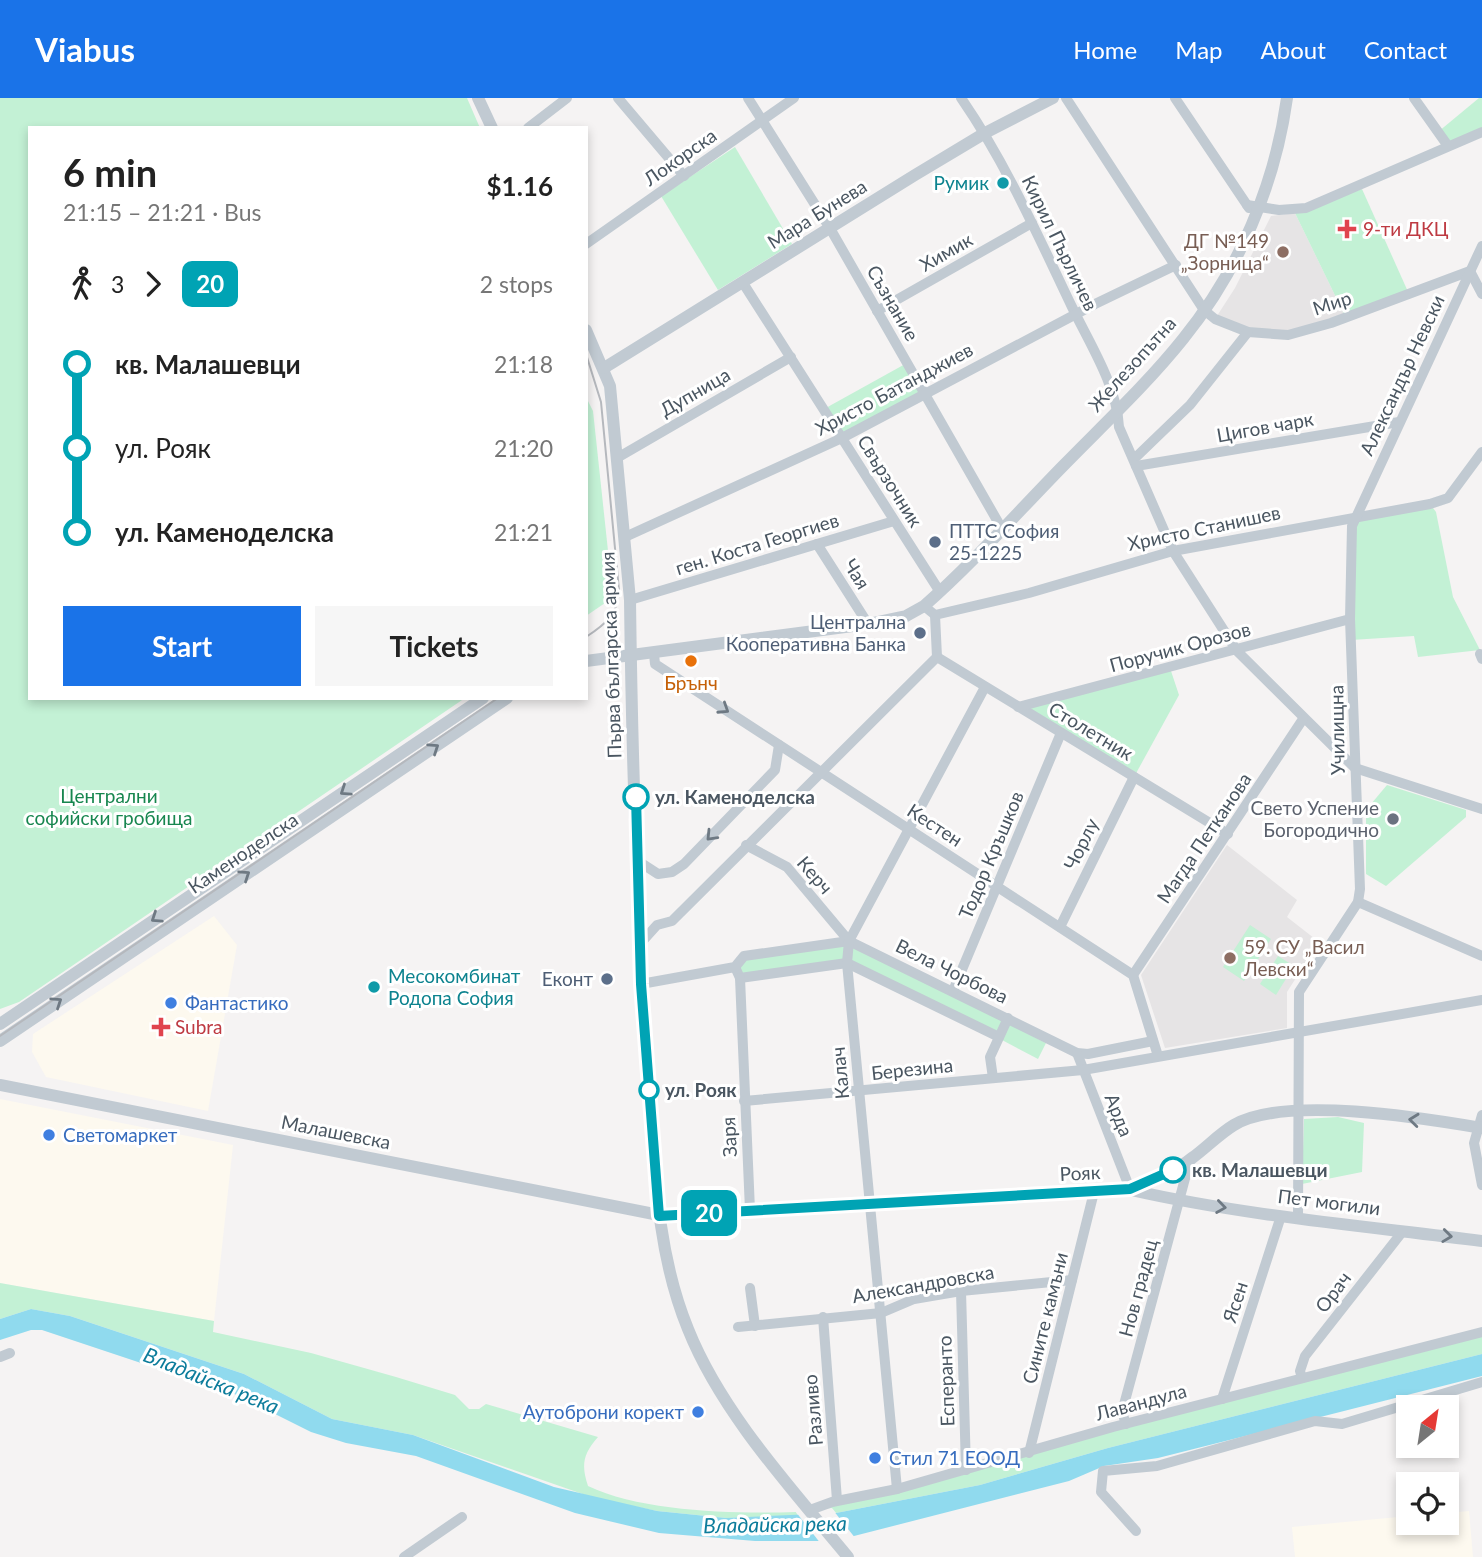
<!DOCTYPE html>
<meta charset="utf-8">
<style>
:root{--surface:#fff;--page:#f6f6f6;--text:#222;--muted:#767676;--accent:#1a73e8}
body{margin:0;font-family:Lato,sans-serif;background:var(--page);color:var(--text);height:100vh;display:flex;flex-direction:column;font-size:26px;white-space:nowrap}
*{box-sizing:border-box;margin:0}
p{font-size:23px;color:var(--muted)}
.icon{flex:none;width:38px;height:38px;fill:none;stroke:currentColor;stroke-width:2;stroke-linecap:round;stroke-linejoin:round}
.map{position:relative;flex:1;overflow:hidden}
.sheet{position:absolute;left:28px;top:28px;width:560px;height:574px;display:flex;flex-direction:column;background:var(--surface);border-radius:0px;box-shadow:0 4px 10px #0003}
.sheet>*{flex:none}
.badge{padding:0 14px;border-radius:10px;font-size:24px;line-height:46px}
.needle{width:46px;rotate:30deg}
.buttons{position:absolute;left:1396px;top:1297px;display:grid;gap:14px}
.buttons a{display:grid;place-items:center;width:63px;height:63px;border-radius:0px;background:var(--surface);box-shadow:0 4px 10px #0003;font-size:35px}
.map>.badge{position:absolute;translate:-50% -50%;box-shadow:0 0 0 4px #fff}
.legs{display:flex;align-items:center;gap:10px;height:77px;padding:0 35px;font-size:23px}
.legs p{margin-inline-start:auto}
.headline{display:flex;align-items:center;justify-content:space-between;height:119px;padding:0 35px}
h1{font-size:38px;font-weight:700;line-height:52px}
.cta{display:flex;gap:14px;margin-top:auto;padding:14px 35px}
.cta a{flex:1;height:80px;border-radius:0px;background:var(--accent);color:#fff;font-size:28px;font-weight:700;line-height:80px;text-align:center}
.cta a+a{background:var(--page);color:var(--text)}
ul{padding:0 35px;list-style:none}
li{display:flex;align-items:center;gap:24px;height:84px;font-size:26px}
li i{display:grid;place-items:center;width:10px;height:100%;margin:0 9px;background:currentColor}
li i::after{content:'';width:18px;height:18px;margin:-9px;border:5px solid;border-radius:50%;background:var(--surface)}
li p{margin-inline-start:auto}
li:first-child i{background:linear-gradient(#0000 50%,currentColor 0)}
li:last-child i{background:linear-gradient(currentColor 50%,#0000 0)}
header{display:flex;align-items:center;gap:42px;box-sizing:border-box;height:98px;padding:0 35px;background:var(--accent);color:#fff}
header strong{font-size:33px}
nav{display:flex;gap:38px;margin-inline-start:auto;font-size:24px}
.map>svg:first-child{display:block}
.commercial{fill:#fdf9ef}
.education{fill:#e6e4e5}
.green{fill:#c3f1d5}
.water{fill:#90daee}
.pier{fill:#f5f3f3}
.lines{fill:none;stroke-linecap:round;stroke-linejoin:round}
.minor{stroke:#c1cad2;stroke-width:10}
.tertiary{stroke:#c1cad2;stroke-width:12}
.tram{stroke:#b5b8bd;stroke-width:2}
.oneway{stroke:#6e7983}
.line-1-casing{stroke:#fff;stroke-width:16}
.line-1{stroke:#00a3b4;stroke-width:10}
.culture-dot{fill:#0f9aa8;stroke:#fff;stroke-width:2.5}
.health-dot{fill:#e0444e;stroke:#fff;stroke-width:2.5}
.education-dot{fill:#8d6e63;stroke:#fff;stroke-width:2.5}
.service-dot{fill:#5c6f8a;stroke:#fff;stroke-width:2.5}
.food-dot{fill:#e8710a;stroke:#fff;stroke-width:2.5}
.stop-1-dot{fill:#fff;stroke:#00a3b4;stroke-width:3.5}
.worship-dot{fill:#6b7280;stroke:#fff;stroke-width:2.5}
.shop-dot{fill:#3f7fe0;stroke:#fff;stroke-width:2.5}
.labels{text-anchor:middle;stroke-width:6;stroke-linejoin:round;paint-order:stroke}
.street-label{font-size:19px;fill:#4a5661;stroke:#fff}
.culture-label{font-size:19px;fill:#0d838f;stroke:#fff;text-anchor:end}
.health-label{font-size:19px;fill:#be3a42;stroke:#fff;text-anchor:start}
.education-label{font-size:19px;fill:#785e54;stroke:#fff;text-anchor:end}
.service-label{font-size:19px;fill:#4e5e75;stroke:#fff;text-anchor:end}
.food-label{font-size:19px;fill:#c56008;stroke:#fff}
.park-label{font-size:19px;fill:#17864f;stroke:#fff}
.stop-label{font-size:19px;font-weight:bold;fill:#4a5661;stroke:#fff;text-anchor:start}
.worship-label{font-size:19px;fill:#5b616d;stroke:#fff;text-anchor:end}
.shop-label{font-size:19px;fill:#366cbe;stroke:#fff;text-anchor:start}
.water-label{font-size:21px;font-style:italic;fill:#0c7c9b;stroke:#fff}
</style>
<header>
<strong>Viabus</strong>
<nav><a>Home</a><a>Map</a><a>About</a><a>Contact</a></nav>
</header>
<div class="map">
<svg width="1482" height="1459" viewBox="0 0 1482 1459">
<rect width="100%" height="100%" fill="#f5f3f3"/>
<g class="commercial">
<polygon points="214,818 237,847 208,1013 46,979 32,954 33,936"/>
<polygon points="0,1001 233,1047 214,1223 0,1185"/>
<polygon points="1469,1413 1473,1459 1295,1459 1292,1429 1409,1418 1409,1424 1447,1424 1447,1415"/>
</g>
<g class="education">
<polygon points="1295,115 1346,220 1288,237 1248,234 1215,221 1235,190 1271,118"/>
<polygon points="1227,747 1297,802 1287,819 1319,844 1287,894 1287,930 1165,950 1141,877"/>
</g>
<g class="green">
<polygon points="0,0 467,0 480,30 30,30 30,600 465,600 19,904 0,911"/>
<polygon points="1479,0 1482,0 1482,34 1448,48 1438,34"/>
<polygon points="735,49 792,146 718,192 661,98"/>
<polygon points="1362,91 1409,196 1346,220 1295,115"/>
<polygon points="907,265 924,296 842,340 824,311"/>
<polygon points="586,299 593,313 612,490 605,505 586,518"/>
<polygon points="1430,406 1436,414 1453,499 1480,552 1418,559 1414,538 1351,542 1354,421"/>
<polygon points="1170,570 1179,597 1134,679 1018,609"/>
<polygon points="1387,687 1466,712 1466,719 1386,788 1366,776 1366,712"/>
<polygon points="1250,827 1271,841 1244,883 1223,869"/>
<polygon points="849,843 1008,920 999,939 847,865 740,880 738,861"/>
<polygon points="1278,858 1294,868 1276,897 1260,886"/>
<polygon points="1009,926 1046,945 1038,961 1002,942"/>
<polygon points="1338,1019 1364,1025 1362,1074 1302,1086 1304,1021"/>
<path d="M0 1185 214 1223 213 1234 311 1255 396 1279 455 1297 469 1311H479L486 1306 598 1339C583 1356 581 1367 588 1388 642 1414 736 1416 796 1414L798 1418 726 1420 657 1413 594 1400 413 1337 332 1321 244 1276 70 1218 31 1211 0 1221Z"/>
<polygon points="1482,1234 1482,1256 1108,1350 980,1387 836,1415 832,1410 810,1412"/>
</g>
<polygon class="water" points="31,1211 70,1218 244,1276 332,1321 413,1337 554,1389 657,1413 726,1420 836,1415 980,1387 1108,1350 1482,1256 1482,1278 1158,1360 1104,1368 1069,1383 854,1438 818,1443 755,1443 659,1435 575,1415 416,1358 346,1345 311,1334 237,1297 42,1232 31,1232 0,1242 0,1221"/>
<polygon class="pier" points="833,1412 856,1441 821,1446 796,1414"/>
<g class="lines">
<g class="minor">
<polyline points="618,0 684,78"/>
<polyline points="748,0 831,132 1002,431"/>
<path d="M961 0C1006 65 1038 138 1072 209 1090 246 1117 288 1119 329L1173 453 1237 553 1355 670 1482 711"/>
<polyline points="1066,0 1204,212 1215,221 1248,234 1288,237 1331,225 1470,173 1482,196"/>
<polyline points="1175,0 1249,110"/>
<polyline points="1414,0 1448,48"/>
<polyline points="528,30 567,0"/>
<polyline points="1247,107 1279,112 1306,110 1482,34"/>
<polyline points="586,146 794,0"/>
<polyline points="743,185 940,494"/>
<polyline points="877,213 1032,125"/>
<polyline points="617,360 791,259"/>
<polyline points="1134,361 1190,307 1248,234"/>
<polyline points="1136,368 1399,324"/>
<polyline points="625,439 842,340 1095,206 1176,167"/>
<polyline points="817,446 868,526"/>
<polyline points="630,502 894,423"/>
<polyline points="924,508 935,517 1029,495 1173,453 1430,406 1448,400 1482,354"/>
<polyline points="654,556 655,566 1133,877 1158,958"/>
<polyline points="1480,556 1482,561"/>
<polyline points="937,559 1228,736"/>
<polyline points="1018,609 1350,521"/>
<polyline points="746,747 787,769 849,843"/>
<polyline points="638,763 658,776 672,774 684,766 775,672 779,647"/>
<polyline points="1358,804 1482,858"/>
<polyline points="1060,829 1134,679"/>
<polyline points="639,847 657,827 672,823 937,559 935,517"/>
<polyline points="735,869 740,880 847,865 999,939"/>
<polyline points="1133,877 1303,621"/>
<polyline points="740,880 750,1112"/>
<polyline points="641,886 735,869 744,858 849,843 1077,955 1088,956 1153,943"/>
<polyline points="953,893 1061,635"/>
<polyline points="1077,955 1130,1091"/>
<polyline points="993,980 990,959 1008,920"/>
<polyline points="744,1003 1083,972 1482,902"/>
<polyline points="1482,1017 1474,1045 1482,1087"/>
<polyline points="1298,1120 1299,894 1358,804 1360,791 1350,521 1352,428 1482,148"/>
<polyline points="750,1190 755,1228"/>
<polyline points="961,1193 966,1372"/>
<polyline points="823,1219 837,1402"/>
<polyline points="738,1229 881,1215 914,1201 961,1193 1072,1182"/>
<polyline points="0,1259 10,1255"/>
<polyline points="1302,1280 1300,1273 1305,1258 1403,1133"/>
<polyline points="1222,1301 1281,1118"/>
<polyline points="1126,1326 1122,1314 1190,1062"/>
<polyline points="1029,1355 1094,1094"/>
<polyline points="897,1391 847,865 849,843 985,589"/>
<polyline points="810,1412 832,1404 897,1391 1113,1329 1482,1234"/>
<polyline points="1136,1433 1101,1394 1103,1373 1157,1368 1315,1323 1342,1326 1482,1284"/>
<polyline points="404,1459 462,1419"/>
</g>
<g class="tertiary">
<polyline points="478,0 492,30"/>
<path d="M586 232 610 288 630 502C632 664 637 826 649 987 655 1070 656 1153 688 1231 721 1314 791 1390 848 1459"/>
<polyline points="604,270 915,77 985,35 1053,0"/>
<path d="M586 563 868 526 906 518 924 508C973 465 1017 415 1063 368 1103 327 1147 286 1183 241 1239 172 1275 87 1287 0"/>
<polyline points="0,926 483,600"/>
<polyline points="0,943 507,600"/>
<path d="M0 987 659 1117 1130 1091C1151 1084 1175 1074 1192 1060 1206 1050 1219 1036 1234 1027 1285 997 1423 1020 1482 1030"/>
<path d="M1131 1092C1246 1118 1365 1128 1482 1143"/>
</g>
<g class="tram">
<path d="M586 256 601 304 619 492C618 516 606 526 586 539"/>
<polyline points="0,938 498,600"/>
</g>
</g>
<defs><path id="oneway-chevron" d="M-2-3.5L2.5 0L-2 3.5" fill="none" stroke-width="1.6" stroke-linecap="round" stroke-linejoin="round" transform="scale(1.75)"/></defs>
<g class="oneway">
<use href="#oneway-chevron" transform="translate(724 611) rotate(33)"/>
<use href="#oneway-chevron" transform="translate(434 650) rotate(-34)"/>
<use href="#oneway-chevron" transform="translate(345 693) rotate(146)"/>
<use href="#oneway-chevron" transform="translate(711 738) rotate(134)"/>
<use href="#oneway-chevron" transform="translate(245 777) rotate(-34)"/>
<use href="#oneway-chevron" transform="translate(156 820) rotate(146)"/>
<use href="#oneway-chevron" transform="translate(57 904) rotate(-34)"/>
<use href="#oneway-chevron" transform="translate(1414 1022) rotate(-174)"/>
<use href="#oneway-chevron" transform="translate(1221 1109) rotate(8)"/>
<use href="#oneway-chevron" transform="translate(1447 1138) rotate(7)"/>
</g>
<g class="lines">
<defs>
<polyline id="line-1" points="636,699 641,886 659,1118 1130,1091 1173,1072"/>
</defs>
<use href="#line-1" class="line-1-casing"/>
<use href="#line-1" class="line-1"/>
</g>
<g class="culture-dot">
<circle cx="1003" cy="85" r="7"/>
<circle cx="374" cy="889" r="7"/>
</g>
<g class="health-dot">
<path d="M1343.5 120.5h7v7h7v7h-7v7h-7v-7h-7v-7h7z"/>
<path d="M157.5 918.5h7v7h7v7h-7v7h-7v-7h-7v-7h7z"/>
</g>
<g class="education-dot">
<circle cx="1283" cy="154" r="7"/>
<circle cx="1230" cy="860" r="7"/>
</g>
<g class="service-dot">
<circle cx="935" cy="444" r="7"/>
<circle cx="920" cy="535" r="7"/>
<circle cx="607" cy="881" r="7"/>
</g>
<circle class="food-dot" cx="691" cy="563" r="7"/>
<g class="stop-1-dot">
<circle cx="636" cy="699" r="12"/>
<circle cx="649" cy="992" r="9"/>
<circle cx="1173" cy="1072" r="12"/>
</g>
<circle class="worship-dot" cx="1393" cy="721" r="7"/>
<g class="shop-dot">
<circle cx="171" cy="905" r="7"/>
<circle cx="49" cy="1037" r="7"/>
<circle cx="698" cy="1314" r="7"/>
<circle cx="875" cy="1360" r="7"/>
</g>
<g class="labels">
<g class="street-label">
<text transform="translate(680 59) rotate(-35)" y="7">Локорска</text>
<text transform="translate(817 116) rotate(-32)" y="7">Мара Бунева</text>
<text transform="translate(1060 145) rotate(64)" y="7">Кирил Пърличев</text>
<text transform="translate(946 154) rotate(-30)" y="7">Химик</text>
<text transform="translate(893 205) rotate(60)" y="7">Съзнание</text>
<text transform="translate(1332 205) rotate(-18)" y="7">Мир</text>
<text transform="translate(1132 266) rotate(-48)" y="7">Железопътна</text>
<text transform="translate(1402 277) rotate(-65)" y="7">Александър Невски</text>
<text transform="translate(894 291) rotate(-28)" y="7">Христо Батанджиев</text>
<text transform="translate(695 294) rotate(-30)" y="7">Дупница</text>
<text transform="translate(1265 329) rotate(-10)" y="7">Цигов чарк</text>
<text transform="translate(890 383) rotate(58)" y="7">Свързочник</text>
<text transform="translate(1204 430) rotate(-12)" y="7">Христо Станишев</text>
<text transform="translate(757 446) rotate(-17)" y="7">ген. Коста Георгиев</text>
<text transform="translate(857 476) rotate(58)" y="7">Чая</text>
<text transform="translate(1180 549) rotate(-15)" y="7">Поручик Орозов</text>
<text transform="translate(611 557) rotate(-92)" y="7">Първа българска армия</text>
<text transform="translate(1337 632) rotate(-91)" y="7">Училищна</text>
<text transform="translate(1091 633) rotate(31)" y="7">Столетник</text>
<text transform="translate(935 727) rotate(33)" y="7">Кестен</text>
<text transform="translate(1204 740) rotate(-56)" y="7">Магда Петканова</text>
<text transform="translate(1081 746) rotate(-64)" y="7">Чорлу</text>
<text transform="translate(243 755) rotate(-34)" y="7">Каменоделска</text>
<text transform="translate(991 757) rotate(-67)" y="7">Тодор Кръшков</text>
<text transform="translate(815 777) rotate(49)" y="7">Керч</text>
<text transform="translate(952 873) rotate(26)" y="7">Вела Чорбова</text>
<text transform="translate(912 971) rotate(-6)" y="7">Березина</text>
<text transform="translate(840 975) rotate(-95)" y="7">Калач</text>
<text transform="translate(1119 1017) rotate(68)" y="7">Арда</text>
<text transform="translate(336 1034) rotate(11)" y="7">Малашевска</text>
<text transform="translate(729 1039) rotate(-93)" y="7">Заря</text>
<text transform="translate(1080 1075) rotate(-3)" y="7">Рояк</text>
<text transform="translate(1329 1104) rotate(7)" y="7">Пет могили</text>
<text transform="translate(923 1186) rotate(-10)" y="7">Александровска</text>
<text transform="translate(1138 1190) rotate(-75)" y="7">Нов градец</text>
<text transform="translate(1333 1194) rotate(-53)" y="7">Орач</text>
<text transform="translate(1235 1204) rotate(-72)" y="7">Ясен</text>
<text transform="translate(1045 1220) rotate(-76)" y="7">Сините камъни</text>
<text transform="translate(946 1283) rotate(-92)" y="7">Есперанто</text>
<text transform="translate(1141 1304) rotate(-15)" y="7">Лавандула</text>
<text transform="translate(813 1312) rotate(-95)" y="7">Разливо</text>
</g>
<g class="culture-label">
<text x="989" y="92">Румик</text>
<text x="388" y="885" text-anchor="start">Месокомбинат<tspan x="388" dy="22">Родопа София</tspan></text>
</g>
<g class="health-label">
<text x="1363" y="138">9-ти ДКЦ</text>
<text x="175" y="936">Subra</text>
</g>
<g class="education-label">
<text x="1269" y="150">ДГ №149<tspan x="1269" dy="22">„Зорница“</tspan></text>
<text x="1244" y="856" text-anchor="start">59. СУ „Васил<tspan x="1244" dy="22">Левски“</tspan></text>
</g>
<g class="service-label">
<text x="949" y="440" text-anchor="start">ПТТС София<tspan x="949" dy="22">25-1225</tspan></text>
<text x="906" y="531">Централна<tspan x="906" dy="22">Кооперативна Банка</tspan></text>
<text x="593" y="888">Еконт</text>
</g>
<g class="food-label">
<text x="691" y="592">Брънч</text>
</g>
<g class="park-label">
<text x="109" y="705">Централни<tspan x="109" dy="22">софийски гробища</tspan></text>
</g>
<g class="stop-label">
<text x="655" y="706">ул. Каменоделска</text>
<text x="665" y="999">ул. Рояк</text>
<text x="1192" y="1079">кв. Малашевци</text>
</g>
<g class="worship-label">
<text x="1379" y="717">Свето Успение<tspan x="1379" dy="22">Богородично</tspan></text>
</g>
<g class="shop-label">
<text x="185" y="912">Фантастико</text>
<text x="63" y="1044">Светомаркет</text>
<text x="684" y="1321" text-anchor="end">Аутоброни корект</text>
<text x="889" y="1367">Стил 71 ЕООД</text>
</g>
<g class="water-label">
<text transform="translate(211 1283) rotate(22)" y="7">Владайска река</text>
<text transform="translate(775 1427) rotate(-1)" y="7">Владайска река</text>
</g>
</g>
</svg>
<div class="buttons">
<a><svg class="needle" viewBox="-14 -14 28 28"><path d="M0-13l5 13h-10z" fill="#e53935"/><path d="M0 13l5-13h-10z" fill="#767676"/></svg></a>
<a><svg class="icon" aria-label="locate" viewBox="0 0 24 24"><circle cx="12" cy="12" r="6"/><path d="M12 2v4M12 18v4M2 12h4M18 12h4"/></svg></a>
</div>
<b class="badge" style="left:709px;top:1115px;background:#00a3b4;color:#fff">20</b>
<section class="sheet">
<div class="headline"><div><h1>6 min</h1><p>21:15 – 21:21 · Bus</p></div><b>$1.16</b></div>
<div class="legs"><svg class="icon" aria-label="walk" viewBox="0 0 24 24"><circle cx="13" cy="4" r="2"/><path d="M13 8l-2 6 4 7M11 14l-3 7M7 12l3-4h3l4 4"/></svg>3<svg class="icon" aria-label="forward" viewBox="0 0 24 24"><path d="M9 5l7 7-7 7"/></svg><b class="badge" style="background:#00a3b4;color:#fff">20</b><p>2 stops</p></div>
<ul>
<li><i style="color:#00a3b4"></i><b>кв. Малашевци</b><p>21:18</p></li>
<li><i style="color:#00a3b4"></i><span>ул. Рояк</span><p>21:20</p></li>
<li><i style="color:#00a3b4"></i><b>ул. Каменоделска</b><p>21:21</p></li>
</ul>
<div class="cta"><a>Start</a><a>Tickets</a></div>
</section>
</div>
